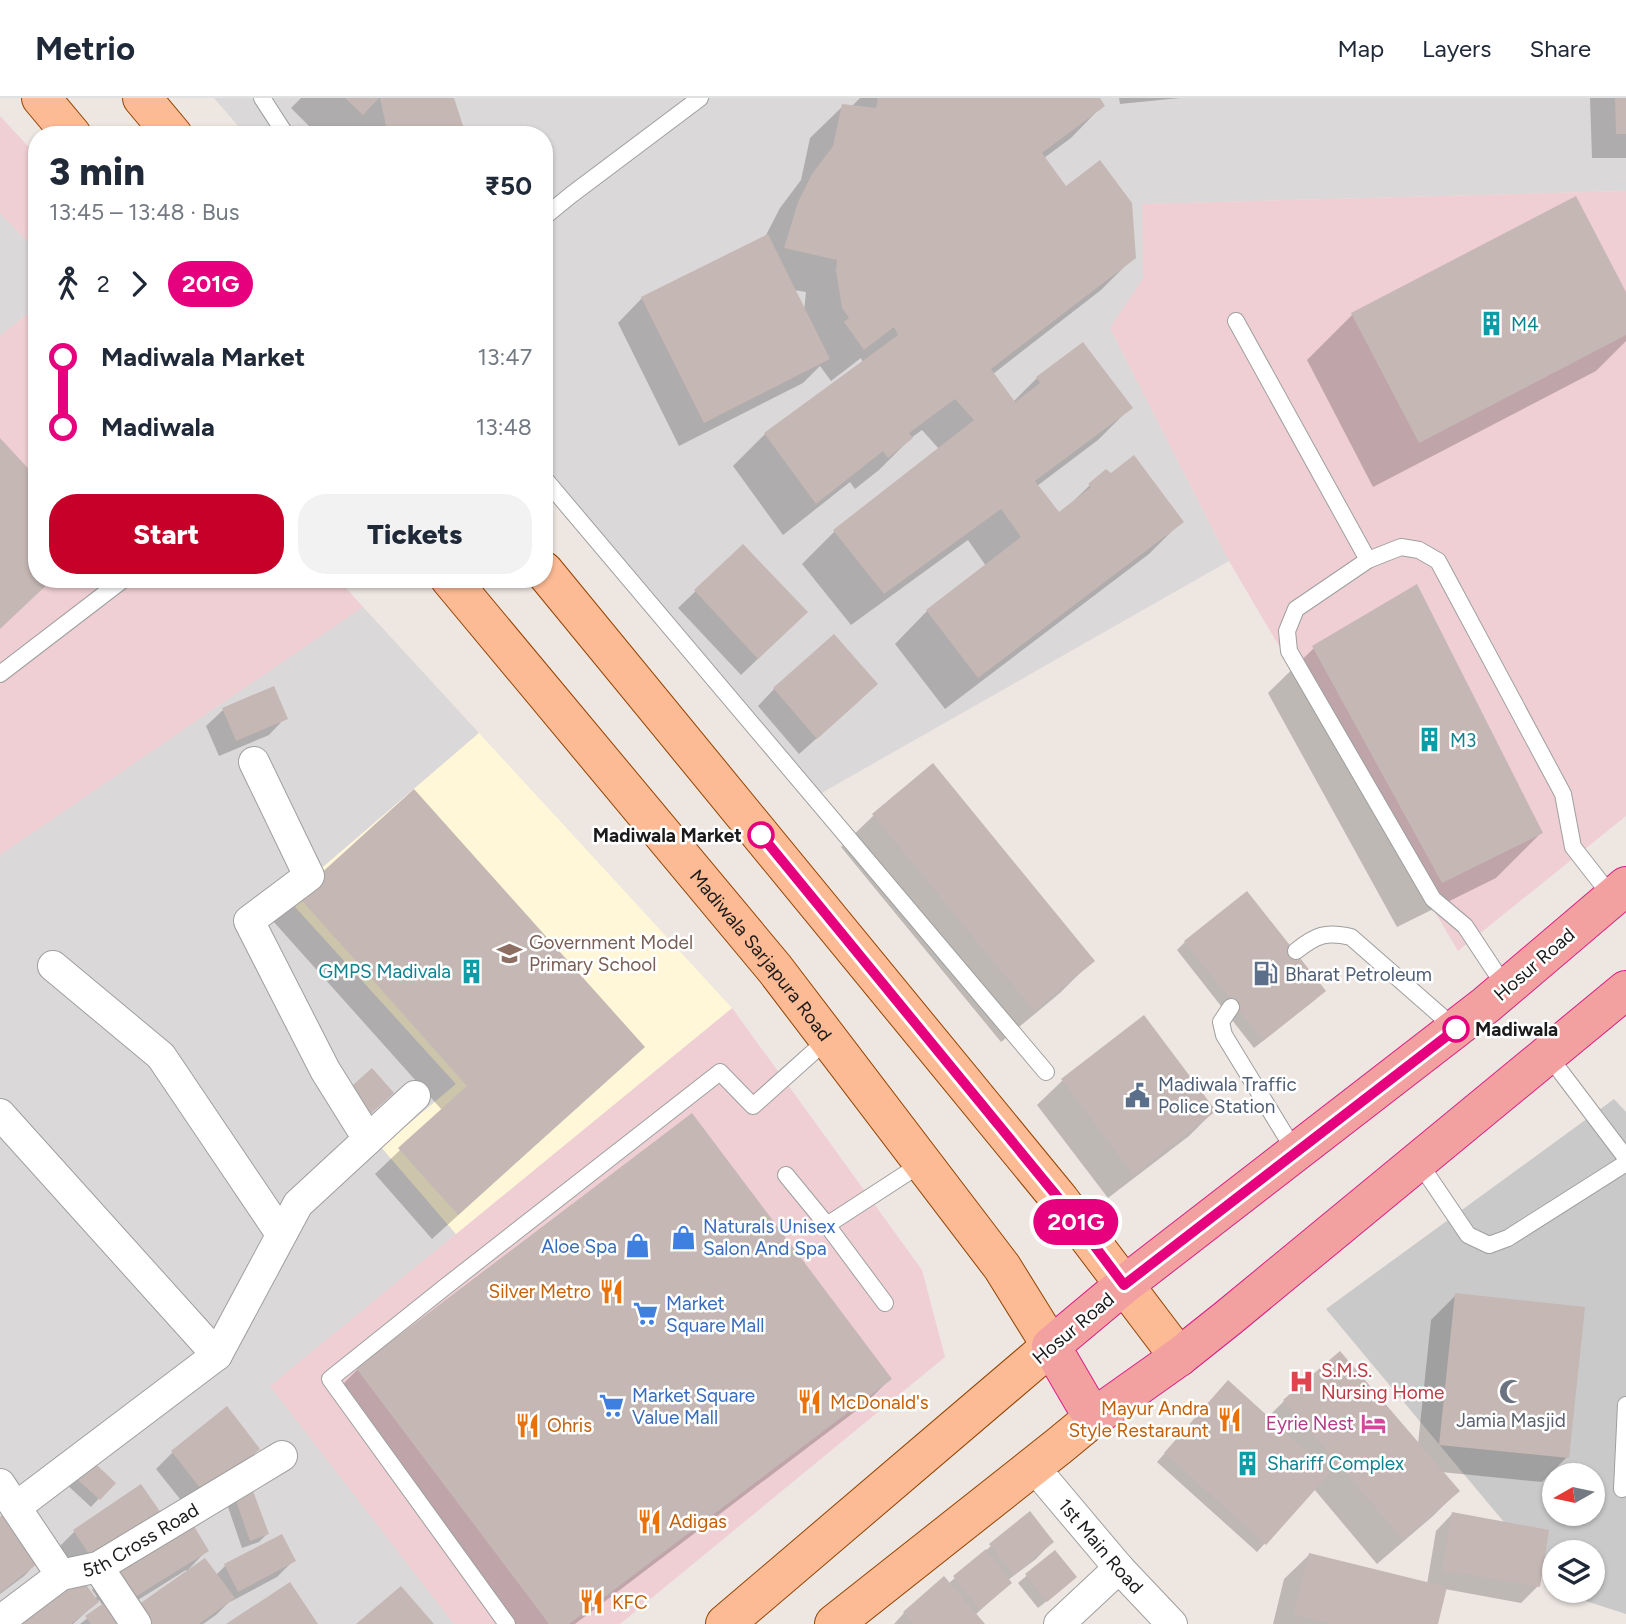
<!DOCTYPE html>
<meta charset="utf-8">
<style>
:root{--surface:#fff;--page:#f2f2f3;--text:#1f2937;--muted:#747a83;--line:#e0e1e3;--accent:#c7002a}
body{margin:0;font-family:Figtree,sans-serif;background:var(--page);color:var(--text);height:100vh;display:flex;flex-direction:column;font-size:26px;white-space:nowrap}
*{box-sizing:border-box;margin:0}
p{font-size:23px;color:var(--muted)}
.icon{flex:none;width:38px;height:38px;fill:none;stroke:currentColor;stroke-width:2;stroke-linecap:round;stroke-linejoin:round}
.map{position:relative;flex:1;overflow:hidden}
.sheet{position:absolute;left:28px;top:28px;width:525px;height:462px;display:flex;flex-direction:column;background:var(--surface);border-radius:28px;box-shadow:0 2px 5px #0004}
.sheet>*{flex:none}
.badge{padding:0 14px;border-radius:23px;font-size:24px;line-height:46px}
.needle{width:46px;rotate:261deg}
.controls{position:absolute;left:1542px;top:1365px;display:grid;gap:14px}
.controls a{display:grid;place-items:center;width:63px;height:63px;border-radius:50%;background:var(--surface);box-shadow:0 2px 5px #0004;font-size:35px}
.map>.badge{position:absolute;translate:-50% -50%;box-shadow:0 0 0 4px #fff}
.legs{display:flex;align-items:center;gap:10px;height:77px;padding:0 21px;font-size:23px}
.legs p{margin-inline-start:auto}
.headline{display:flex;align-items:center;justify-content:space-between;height:119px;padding:0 21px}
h1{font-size:38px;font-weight:800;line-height:52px}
.cta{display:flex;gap:14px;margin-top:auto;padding:14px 21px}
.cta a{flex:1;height:80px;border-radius:28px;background:var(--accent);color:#fff;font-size:28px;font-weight:800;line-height:80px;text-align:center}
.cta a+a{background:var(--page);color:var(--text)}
ul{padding:0 21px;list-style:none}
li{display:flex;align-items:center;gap:24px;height:70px;font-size:26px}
li i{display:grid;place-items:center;width:10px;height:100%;margin:0 9px;background:currentColor}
li i::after{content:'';width:18px;height:18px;margin:-9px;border:5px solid;border-radius:50%;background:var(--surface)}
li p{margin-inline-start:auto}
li:first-child i{background:linear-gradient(#0000 50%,currentColor 0)}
li:last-child i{background:linear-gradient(currentColor 50%,#0000 0)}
header{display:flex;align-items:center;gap:42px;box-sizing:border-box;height:98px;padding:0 35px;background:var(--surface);border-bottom:2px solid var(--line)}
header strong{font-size:33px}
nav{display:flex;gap:38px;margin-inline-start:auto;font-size:24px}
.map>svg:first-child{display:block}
.residential{fill:#dad8d9}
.commercial{fill:#efcfd4}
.education{fill:#fff7d8}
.religious{fill:#c9c9c9;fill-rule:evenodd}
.shadow{fill:#0003;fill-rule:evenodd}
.building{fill:#c5b7b4}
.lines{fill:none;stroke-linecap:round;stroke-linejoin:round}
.service-casing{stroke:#9f9f9f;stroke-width:18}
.minor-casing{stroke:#9f9f9f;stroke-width:32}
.primary-casing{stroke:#934300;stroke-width:40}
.trunk-casing{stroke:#d92086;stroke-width:40}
.service{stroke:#fff;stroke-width:16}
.minor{stroke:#fff;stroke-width:30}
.primary{stroke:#fdbb95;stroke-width:38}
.trunk{stroke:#f2a0a0;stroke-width:38}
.line-1-casing{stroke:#fff;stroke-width:16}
.line-1{stroke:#e6007e;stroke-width:10}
.stop-1-dot{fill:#fff;stroke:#e6007e;stroke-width:3.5}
.labels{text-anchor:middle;stroke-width:5;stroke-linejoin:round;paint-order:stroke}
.culture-label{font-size:19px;fill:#0d838f;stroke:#fff;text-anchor:start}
.stop-label{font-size:19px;font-weight:bold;fill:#1b1b1b;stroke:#fff;text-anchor:end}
.education-label{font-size:19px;fill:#785e54;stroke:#fff;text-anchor:start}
.street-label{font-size:19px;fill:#1b1b1b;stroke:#fff}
.service-label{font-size:19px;fill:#4e5e75;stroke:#fff;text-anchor:start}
.shop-label{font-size:19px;fill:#366cbe;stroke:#fff;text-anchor:start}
.food-label{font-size:19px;fill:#c56008;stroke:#fff;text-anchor:start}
.health-label{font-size:19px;fill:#be3a42;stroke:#fff;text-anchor:start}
.worship-label{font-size:19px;fill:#5b616d;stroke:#fff}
.hotel-label{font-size:19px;fill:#b23c85;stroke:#fff;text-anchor:end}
</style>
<header>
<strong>Metrio</strong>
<nav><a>Map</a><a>Layers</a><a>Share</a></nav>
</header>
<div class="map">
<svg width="1626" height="1526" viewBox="0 0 1626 1526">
<rect width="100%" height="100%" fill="#ede6e1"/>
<g class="residential">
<polygon points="214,0 1626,0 1626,93 1143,106 1143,181 1110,230 1229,463 818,697 544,377 544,37 246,37"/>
<polygon points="0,115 37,154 37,208 0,238"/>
<polygon points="363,509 479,635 287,800 456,986 382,1050 456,1136 270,1288 454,1526 0,1526 0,757"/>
</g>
<g class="commercial">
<polygon points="0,18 37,58 37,154 0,115"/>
<polygon points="1626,93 1626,718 1458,853 1229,463 1110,230 1143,181 1142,106"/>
<polygon points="37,208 37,481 338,481 363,509 0,757 0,238"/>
<polygon points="732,910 922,1172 945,1259 620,1526 454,1526 270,1288"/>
</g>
<polygon class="education" points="479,635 732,910 456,1136 381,1049 456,986 287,800"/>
<path class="religious" d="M1614 1001 1626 1014V1516L1564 1496 1561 1493H1592V1454H1554V1484L1326 1211ZM1554 1377H1592V1416H1554Z"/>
<g class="shadow">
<polygon points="301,0 453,0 464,37 349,37 348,31 341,37 318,37 291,10"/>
<path d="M860 0H1098L1103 7 1071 40 1044 60 1066 91 1134 159 1101 192 993 276 1013 304 1037 280 1130 310 1098 342 1037 388 1059 417 1090 387 1181 424 1149 456 945 611 895 546 927 513 986 468 968 442 851 527 802 466 835 433 939 351 922 332 911 340 879 372 855 391 850 384 783 437 733 368 765 336 863 265 861 260 831 283 820 268 803 285 679 348 618 225 642 200 765 139 780 110 801 82 810 40 843 8 851 9ZM794 192 806 194 804 213Z"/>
<polygon points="1119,0 1180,0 1120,6"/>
<polygon points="1590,0 1626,0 1626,60 1592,60"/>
<polygon points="1626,198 1626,243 1596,273 1373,389 1307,262 1352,217"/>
<polygon points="743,448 789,531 741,577 678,510"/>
<polygon points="1314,550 1541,735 1496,780 1397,829 1268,595"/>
<polygon points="774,591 859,603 799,656 758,608"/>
<polygon points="223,612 285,620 269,637 219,658 206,628"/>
<polygon points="874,717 1092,863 1060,895 1001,944 841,749"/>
<polygon points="298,798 617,973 432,1141 375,1076 442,1012 273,823"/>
<polygon points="1185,844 1316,901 1254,950 1177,852"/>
<polygon points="1144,920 1214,1013 1189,1038 1108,1100 1037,1007 1062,983"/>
<polygon points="1456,1197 1567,1359 1542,1384 1441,1374 1458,1393 1433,1418 1377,1466 1314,1391 1257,1454 1157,1364 1220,1293 1267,1320 1284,1303 1418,1346 1431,1222"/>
<polygon points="357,1272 890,1281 865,1306 575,1526 506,1526 333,1296"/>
<polygon points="227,1311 258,1351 242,1368 188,1411 156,1371 172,1355"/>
<polygon points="79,1369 113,1385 91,1409 65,1385"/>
<path d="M140 1388 78 1480 94 1500 97 1499 92 1492 108 1475 207 1452 188 1472 189 1473 216 1477 225 1468 281 1438 293 1463 277 1479 228 1505 216 1517 203 1526H80L103 1508 99 1502 73 1526H15L58 1450 74 1434ZM186 1472 188 1474 127 1520 122 1512Z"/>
<polygon points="235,1401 267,1436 259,1444 242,1450 228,1409"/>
<polygon points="1452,1416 1538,1488 1521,1505 1445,1491 1436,1526 1273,1526 1284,1481 1309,1457 1427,1486 1436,1433"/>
<polygon points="0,1422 40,1461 24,1478 0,1496"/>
<polygon points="1052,1444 1036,1461 1008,1482 1010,1485 975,1517 982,1526 894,1526 904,1515 948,1486 991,1448"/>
<polygon points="1055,1454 1067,1487 1038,1510 1018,1485"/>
</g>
<g class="building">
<polygon points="345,0 379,0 363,17"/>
<polygon points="380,0 454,0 466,37 388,37"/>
<polygon points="878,0 1100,0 1105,8 1042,55 1066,88 1100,62 1132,105 1136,160 991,271 1015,304 1040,285 1036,279 1083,244 1133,310 1035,383 1059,414 1091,389 1088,386 1106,371 1111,375 1134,357 1184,424 978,580 926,512 1021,439 1001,411 884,496 833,432 974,322 955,301 909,335 913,340 888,360 883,353 816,406 764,335 898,237 894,229 864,252 844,224 849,220 842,210 836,173 837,162 784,150 798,104 812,76 833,48 842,6 876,10"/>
<polygon points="1615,0 1626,0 1626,36 1616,36"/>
<polygon points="1576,98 1626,194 1626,237 1419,345 1351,215"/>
<polygon points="768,136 830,261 704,325 641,199"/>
<polygon points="0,340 37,380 37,481 53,481 0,531"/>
<polygon points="743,446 808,514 758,561 694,492"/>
<polygon points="1417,486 1543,735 1442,785 1312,548"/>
<polygon points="834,536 878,586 817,641 773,590"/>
<polygon points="274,588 288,621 236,643 222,610"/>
<polygon points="933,665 1095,863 1034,913 872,716"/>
<polygon points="414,691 645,949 458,1117 398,1050 467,988 297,797"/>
<polygon points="1247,793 1326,893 1263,943 1184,843"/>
<polygon points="1144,917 1216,1013 1133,1077 1061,981"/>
<polygon points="372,970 394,995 366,1020 344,995"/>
<polygon points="692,1015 892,1281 569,1526 549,1526 356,1270"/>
<polygon points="1455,1195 1585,1209 1569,1360 1439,1347"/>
<polygon points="1340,1253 1460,1393 1403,1442 1283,1302"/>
<polygon points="1228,1282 1330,1375 1266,1447 1164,1355"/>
<polygon points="227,1308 260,1351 205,1396 171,1353"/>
<polygon points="87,1358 116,1385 100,1402 71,1376"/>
<polygon points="141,1386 163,1418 95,1465 73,1432"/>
<polygon points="253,1393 269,1436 250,1443 235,1400"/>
<polygon points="1030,1413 1054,1444 1014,1477 989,1446"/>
<polygon points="6,1414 43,1461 0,1495 0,1419"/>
<polygon points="1452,1414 1549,1432 1540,1489 1442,1472"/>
<polygon points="189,1420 209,1453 127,1504 107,1474"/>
<polygon points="282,1436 296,1463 238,1494 224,1466"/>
<polygon points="986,1451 1012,1485 980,1512 953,1478"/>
<polygon points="1055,1452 1077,1479 1047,1504 1025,1476"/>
<polygon points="1309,1455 1447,1489 1438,1526 1333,1526 1293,1516"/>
<polygon points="205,1460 235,1500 199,1526 147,1526 135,1509"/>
<polygon points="77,1475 99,1504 71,1526 13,1526"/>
<polygon points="944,1478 985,1526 914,1526 903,1514"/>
<polygon points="290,1484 318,1526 226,1526"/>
<polygon points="401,1488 434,1526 356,1526"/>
<polygon points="114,1498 134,1526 91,1526 85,1518"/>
</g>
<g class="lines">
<defs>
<g id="service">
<polyline points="262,0 286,37"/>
<polyline points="544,119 571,97 700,0"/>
<polyline points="1236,223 1368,462"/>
<polyline points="544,380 1046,974"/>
<polyline points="0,576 124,481"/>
<path d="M1296 853C1316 837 1326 833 1351 839L1456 931"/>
<polyline points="1506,890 1465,828 1433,801 1289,553 1287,533 1296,511 1368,462 1401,449 1419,452 1438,463 1563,696 1573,749 1612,799"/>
<polyline points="1231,909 1221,924 1224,937 1296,1055"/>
<polyline points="1548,957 1626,1060"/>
<polyline points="1418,1063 1468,1137 1489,1147 1508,1140 1626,1065"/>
<polyline points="786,1077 827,1127 924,1064"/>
<polyline points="827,1127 885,1205"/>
<polyline points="1622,1391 1626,1307"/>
<polyline points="507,1526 330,1281 445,1189 720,974 753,1008 829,940"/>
</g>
<g id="minor">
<polyline points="254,664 309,778 249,823 325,972 368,1041"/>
<polyline points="53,868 161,958 281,1136"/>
<polyline points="0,1016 217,1257"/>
<path id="s1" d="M1033 1368 1119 1470 1172 1526"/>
<polyline points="0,1386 61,1477"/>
<polyline points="16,1409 217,1257 298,1106 415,998"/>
<polyline points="98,1469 136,1526"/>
<path id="s2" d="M0 1523 61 1477 98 1469 282 1358"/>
<polyline points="1059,1526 1119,1470"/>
</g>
<g id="primary">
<polyline points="41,0 72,37"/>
<polyline points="142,0 173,37"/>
<polyline points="544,473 1060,1102 1179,1259"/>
<path id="s3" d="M450 481 775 871 1002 1169 1051 1248 725 1526"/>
<polyline points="834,1526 1059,1348 1093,1320"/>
</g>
<polyline id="trunk" points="1626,788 1486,907 1124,1187 1051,1248 1093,1320 1179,1259 1228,1220 1626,892"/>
</defs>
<use href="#service" class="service-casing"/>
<use href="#minor" class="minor-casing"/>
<use href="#primary" class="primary-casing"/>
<use href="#trunk" class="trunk-casing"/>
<use href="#service" class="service"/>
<use href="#minor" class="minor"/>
<use href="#primary" class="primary"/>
<use href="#trunk" class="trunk"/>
</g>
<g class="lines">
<defs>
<polyline id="line-1" points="761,737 1060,1102 1124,1187 1456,931"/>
</defs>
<use href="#line-1" class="line-1-casing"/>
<use href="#line-1" class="line-1"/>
</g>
<defs>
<symbol id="building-bare" viewBox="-9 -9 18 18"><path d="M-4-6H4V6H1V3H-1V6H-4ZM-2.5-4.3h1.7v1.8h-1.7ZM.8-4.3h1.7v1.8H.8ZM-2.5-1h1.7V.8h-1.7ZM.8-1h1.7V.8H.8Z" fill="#0f9aa8" stroke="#fff" stroke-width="2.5" paint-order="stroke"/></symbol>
<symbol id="school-bare" viewBox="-9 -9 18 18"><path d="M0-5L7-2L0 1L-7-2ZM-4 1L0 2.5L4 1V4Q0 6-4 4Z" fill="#8d6e63" stroke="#fff" stroke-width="2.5" paint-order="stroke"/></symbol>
<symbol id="fuel-bare" viewBox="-9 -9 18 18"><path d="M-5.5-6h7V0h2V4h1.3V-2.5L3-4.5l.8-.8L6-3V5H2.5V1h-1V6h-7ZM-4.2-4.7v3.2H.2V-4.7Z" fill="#5c6f8a" stroke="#fff" stroke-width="2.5" paint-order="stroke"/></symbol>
<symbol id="civic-bare" viewBox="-9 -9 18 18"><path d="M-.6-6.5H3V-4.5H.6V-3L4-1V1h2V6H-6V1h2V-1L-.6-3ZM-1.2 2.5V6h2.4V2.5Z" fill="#5c6f8a" stroke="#fff" stroke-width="2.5" paint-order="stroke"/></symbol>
<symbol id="shop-bare" viewBox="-9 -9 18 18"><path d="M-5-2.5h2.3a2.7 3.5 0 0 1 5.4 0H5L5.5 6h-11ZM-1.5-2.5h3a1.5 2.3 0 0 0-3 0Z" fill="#3f7fe0" stroke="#fff" stroke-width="2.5" paint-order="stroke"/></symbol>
<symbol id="restaurant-bare" viewBox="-9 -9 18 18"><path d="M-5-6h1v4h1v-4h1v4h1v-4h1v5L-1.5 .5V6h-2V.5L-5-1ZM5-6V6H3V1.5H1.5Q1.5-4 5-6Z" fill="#e8710a" stroke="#fff" stroke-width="2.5" paint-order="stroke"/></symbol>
<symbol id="supermarket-bare" viewBox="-9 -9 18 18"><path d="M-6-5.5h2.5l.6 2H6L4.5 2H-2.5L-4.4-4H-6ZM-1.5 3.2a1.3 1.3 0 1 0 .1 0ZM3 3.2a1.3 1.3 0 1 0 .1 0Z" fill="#3f7fe0" stroke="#fff" stroke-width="2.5" paint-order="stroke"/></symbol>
<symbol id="hospital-bare" viewBox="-9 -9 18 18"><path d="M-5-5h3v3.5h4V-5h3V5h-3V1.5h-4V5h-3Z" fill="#e0444e" stroke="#fff" stroke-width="2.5" paint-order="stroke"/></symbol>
<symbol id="mosque-bare" viewBox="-9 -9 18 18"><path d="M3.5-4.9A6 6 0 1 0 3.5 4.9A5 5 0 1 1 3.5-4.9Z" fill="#6b7280" stroke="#fff" stroke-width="2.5" paint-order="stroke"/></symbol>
<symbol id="hotel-bare" viewBox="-9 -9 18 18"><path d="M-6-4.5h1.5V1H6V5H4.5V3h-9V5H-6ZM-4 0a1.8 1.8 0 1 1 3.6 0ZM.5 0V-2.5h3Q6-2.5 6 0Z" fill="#d1479c" stroke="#fff" stroke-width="2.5" paint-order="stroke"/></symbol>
</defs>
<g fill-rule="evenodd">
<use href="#building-bare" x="1474" y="208" width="35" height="35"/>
<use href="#building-bare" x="1412" y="624" width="35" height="35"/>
<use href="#school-bare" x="492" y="838" width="35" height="35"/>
<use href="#building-bare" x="454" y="856" width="35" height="35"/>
<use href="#fuel-bare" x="1248" y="858" width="35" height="35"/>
<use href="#civic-bare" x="1120" y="980" width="35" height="35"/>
<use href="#shop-bare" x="666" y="1122" width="35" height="35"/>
<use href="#shop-bare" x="620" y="1130" width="35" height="35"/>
<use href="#restaurant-bare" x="594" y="1176" width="35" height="35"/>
<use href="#supermarket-bare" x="628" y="1198" width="35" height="35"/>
<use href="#hospital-bare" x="1284" y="1266" width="35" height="35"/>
<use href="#mosque-bare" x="1494" y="1276" width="35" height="35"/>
<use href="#restaurant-bare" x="792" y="1286" width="35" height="35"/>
<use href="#supermarket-bare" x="594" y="1290" width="35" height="35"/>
<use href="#restaurant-bare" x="1212" y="1304" width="35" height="35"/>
<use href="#hotel-bare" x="1356" y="1308" width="35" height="35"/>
<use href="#restaurant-bare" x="510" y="1310" width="35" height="35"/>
<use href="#building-bare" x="1230" y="1348" width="35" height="35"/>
<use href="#restaurant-bare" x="632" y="1406" width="35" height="35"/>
<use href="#restaurant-bare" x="574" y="1486" width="35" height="35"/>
</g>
<g class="stop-1-dot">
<circle cx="761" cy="737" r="12"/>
<circle cx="1456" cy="931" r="12"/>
</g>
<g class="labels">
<g class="culture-label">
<text x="1511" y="233">M4</text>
<text x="1450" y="649">M3</text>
<text x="451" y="880" text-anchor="end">GMPS Madivala</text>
<text x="1267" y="1372">Shariff Complex</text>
</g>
<g class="stop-label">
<text x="742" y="744">Madiwala Market</text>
<text x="1475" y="938" text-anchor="start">Madiwala</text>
</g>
<g class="education-label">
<text x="529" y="851">Government Model<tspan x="529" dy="22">Primary School</tspan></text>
</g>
<g class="street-label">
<text dy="7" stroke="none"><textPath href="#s3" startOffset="488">Madiwala Sarjapura Road</textPath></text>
<text transform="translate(1534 866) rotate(-41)" y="7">Hosur Road</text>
<text transform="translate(1073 1230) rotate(-40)" y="7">Hosur Road</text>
<text dy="7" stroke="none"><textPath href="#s2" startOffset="164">5th Cross Road</textPath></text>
<text dy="7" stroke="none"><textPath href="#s1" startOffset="105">1st Main Road</textPath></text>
</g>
<g class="service-label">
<text x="1285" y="883">Bharat Petroleum</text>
<text x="1158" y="993">Madiwala Traffic<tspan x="1158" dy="22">Police Station</tspan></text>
</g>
<g class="shop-label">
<text x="703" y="1135">Naturals Unisex<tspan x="703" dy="22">Salon And Spa</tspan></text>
<text x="617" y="1155" text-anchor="end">Aloe Spa</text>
<text x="666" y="1212">Market<tspan x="666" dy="22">Square Mall</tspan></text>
<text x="632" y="1304">Market Square<tspan x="632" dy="22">Value Mall</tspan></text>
</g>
<g class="food-label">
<text x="591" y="1200" text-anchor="end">Silver Metro</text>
<text x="830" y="1311">McDonald's</text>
<text x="1209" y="1317" text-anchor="end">Mayur Andra<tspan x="1209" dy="22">Style Restaraunt</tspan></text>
<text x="547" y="1334">Ohris</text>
<text x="669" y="1430">Adigas</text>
<text x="612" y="1511">KFC</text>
</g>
<g class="health-label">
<text x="1321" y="1279">S.M.S.<tspan x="1321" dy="22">Nursing Home</tspan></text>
</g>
<g class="worship-label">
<text x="1511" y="1329">Jamia Masjid</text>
</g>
<g class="hotel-label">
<text x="1354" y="1332">Eyrie Nest</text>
</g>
</g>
</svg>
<div class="controls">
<a><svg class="needle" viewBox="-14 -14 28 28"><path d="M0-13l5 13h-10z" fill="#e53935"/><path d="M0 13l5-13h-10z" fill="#747a83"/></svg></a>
<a><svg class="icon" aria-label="layers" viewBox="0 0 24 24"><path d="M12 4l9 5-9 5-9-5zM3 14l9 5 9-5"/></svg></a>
</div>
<b class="badge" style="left:1076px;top:1124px;background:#e6007e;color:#fff">201G</b>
<section class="sheet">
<div class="headline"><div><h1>3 min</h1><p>13:45 – 13:48 · Bus</p></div><b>₹50</b></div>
<div class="legs"><svg class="icon" aria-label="walk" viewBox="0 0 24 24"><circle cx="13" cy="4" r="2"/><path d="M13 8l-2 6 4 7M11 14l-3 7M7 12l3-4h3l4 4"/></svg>2<svg class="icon" aria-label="forward" viewBox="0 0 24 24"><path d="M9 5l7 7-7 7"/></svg><b class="badge" style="background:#e6007e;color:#fff">201G</b></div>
<ul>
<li><i style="color:#e6007e"></i><b>Madiwala Market</b><p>13:47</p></li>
<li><i style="color:#e6007e"></i><b>Madiwala</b><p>13:48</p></li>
</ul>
<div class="cta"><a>Start</a><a>Tickets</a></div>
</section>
</div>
